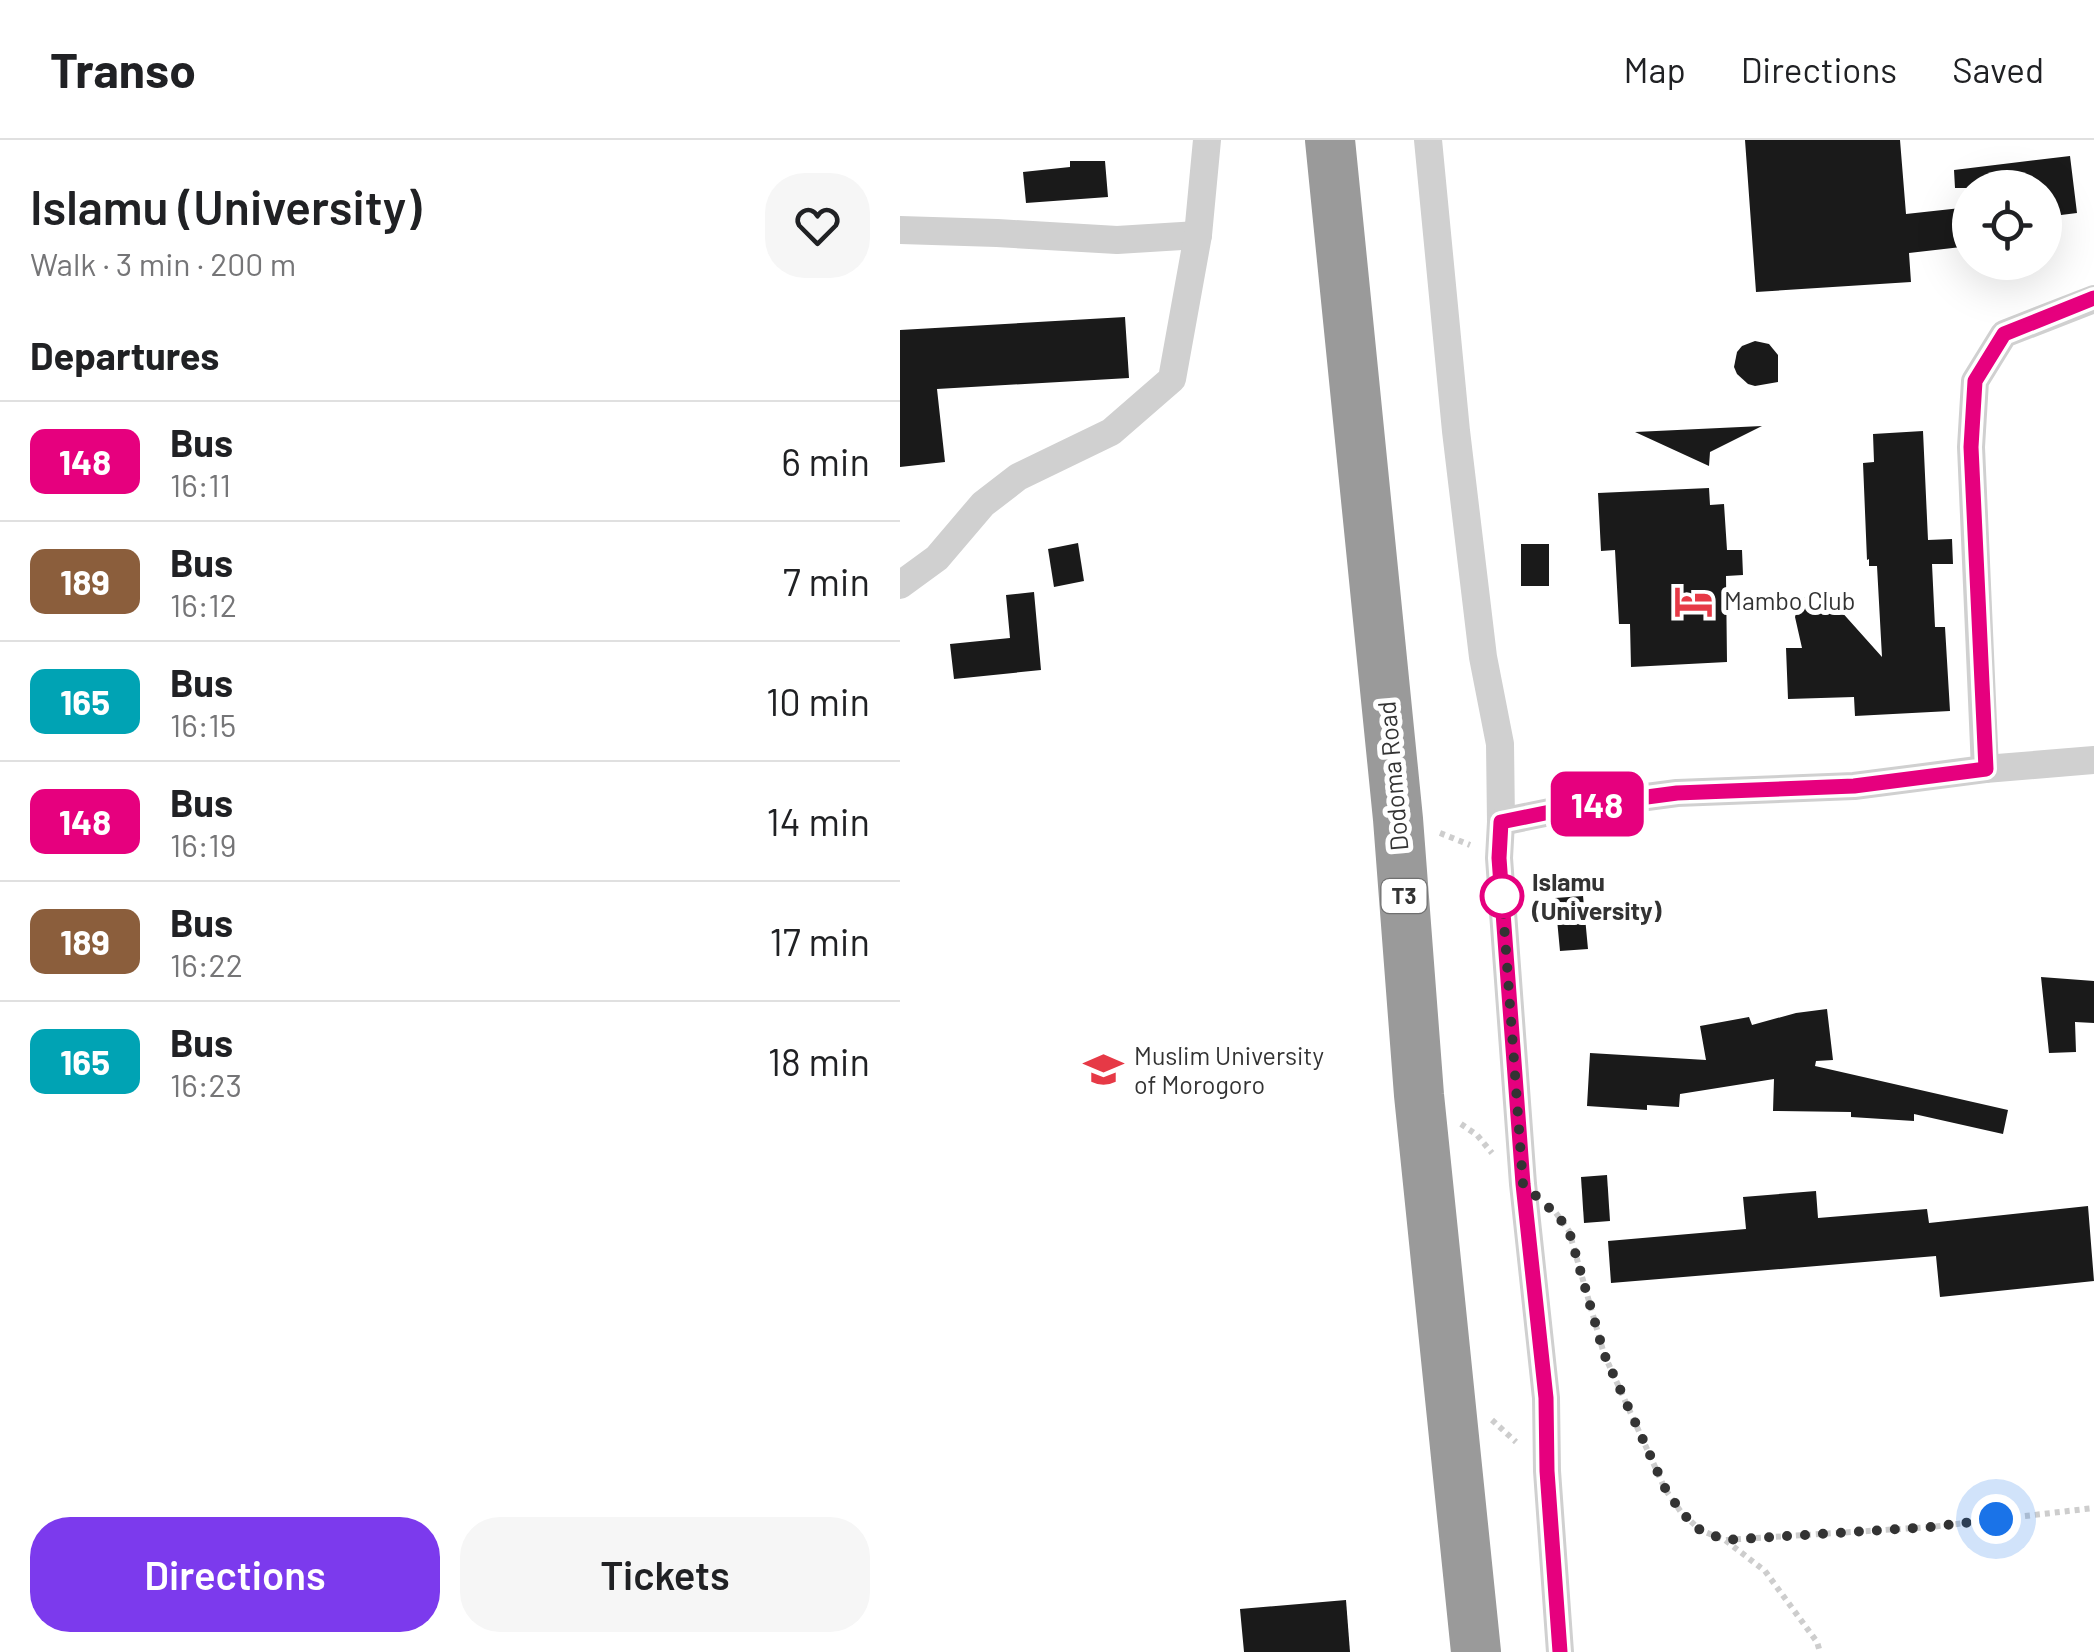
<!DOCTYPE html>
<meta charset="utf-8">
<style>
:root{--surface:#fff;--page:#f6f6f6;--text:#202124;--muted:#757577;--line:#e0e0e0;--accent:#7c3aed}
body{margin:0;font-family:Barlow,sans-serif;background:var(--page);color:var(--text);height:100vh;display:flex;flex-direction:column;font-size:38px;white-space:nowrap}
*{box-sizing:border-box;margin:0}
p{font-size:32px;color:var(--muted)}
.icon{flex:none;width:55px;height:55px;fill:none;stroke:currentColor;stroke-width:2;stroke-linecap:round;stroke-linejoin:round}
.map{position:relative;flex:1;overflow:hidden}
.drawer{display:flex;flex-direction:column;background:var(--surface);width:900px}
.drawer>*{flex:none}
.badge{padding:0 20px;border-radius:15px;font-size:35px;line-height:65px}
.fabs{position:absolute;left:1052px;top:30px;display:grid;gap:20px}
.fabs a{display:grid;place-items:center;width:110px;height:110px;border-radius:50%;background:var(--surface);box-shadow:0 10px 40px #0002;font-size:50px}
.you{position:absolute;width:50px;height:50px;margin:-25px;border:8px solid #fff;border-radius:50%;background:#1a73e8;box-shadow:0 0 0 15px #1a73e833}
.map>.badge{position:absolute;translate:-50% -50%;box-shadow:0 0 0 5px #fff}
h2{padding:0 30px;font-size:38px;line-height:90px}
.round{display:grid;place-items:center;flex:none;width:105px;height:105px;border-radius:40px;background:var(--page)}
.head{display:flex;align-items:center;justify-content:space-between;height:170px;padding:0 30px}
h1{font-size:48px;font-weight:600;line-height:75px}
.primary-button{display:flex;gap:20px;margin-top:auto;padding:20px 30px}
.primary-button a{flex:1;height:115px;border-radius:40px;background:var(--accent);color:#fff;font-size:40px;font-weight:600;line-height:115px;text-align:center}
.primary-button a+a{background:var(--page);color:var(--text)}
ul{padding:0;list-style:none}
li{display:flex;align-items:center;gap:30px;height:120px;padding:0 30px;border-top:2px solid var(--line)}
li div{flex:1}
li b{display:block;font-size:38px}
li em{font-style:normal}
li .badge{min-width:110px;font-weight:700;text-align:center}
header{display:flex;align-items:center;gap:60px;box-sizing:border-box;height:140px;padding:0 50px;background:var(--surface);border-bottom:2px solid var(--line)}
header strong{font-size:48px}
nav{display:flex;gap:55px;margin-inline-start:auto;font-size:35px}
main{display:flex;flex:1;min-height:0}
.map>svg:first-child{display:block}
.building{fill:#1a1a1a}
.lines{fill:none;stroke-linecap:round;stroke-linejoin:round}
.path{stroke:#cdcdcd;stroke-width:6;stroke-dasharray:5 5;stroke-linecap:butt}
.street{stroke:#d0d0d0;stroke-width:28}
.highway{stroke:#9a9a9a;stroke-width:50}
.line-casing{stroke:#fff;stroke-width:22}
.line{stroke:#e6007e;stroke-width:15}
.walk{stroke:#333;stroke-width:10;stroke-dasharray:0 18}
.stop-dot{fill:#fff;stroke:#e6007e;stroke-width:5}
.labels{text-anchor:middle;stroke-width:10;stroke-linejoin:round;paint-order:stroke}
.shield{fill:#fff;stroke:#707070;stroke-width:2.5}
.shield-label{font-size:22px;font-weight:bold;fill:#333}
.poi-label{font-size:25px;fill:#333;stroke:#fff;text-anchor:start}
.street-label{font-size:25px;fill:#333;stroke:#fff}
.stop-label{font-size:25px;font-weight:bold;fill:#333;stroke:#fff;text-anchor:start}
</style>
<header>
<strong>Transo</strong>
<nav><a>Map</a><a>Directions</a><a>Saved</a></nav>
</header>
<main>
<section class="drawer">
<div class="head"><div><h1>Islamu (University)</h1><p>Walk · 3 min · 200 m</p></div><a class="round"><svg class="icon" aria-label="heart" viewBox="0 0 24 24"><path d="M12 20l-8-8c-3-5 5-10 8-4 3-6 11-1 8 4z"/></svg></a></div>
<h2>Departures</h2>
<ul>
<li><span class="badge" style="background:#e6007e;color:#fff">148</span><div><b>Bus</b><p>16:11</p></div><em>6 min</em></li>
<li><span class="badge" style="background:#8b5e3c;color:#fff">189</span><div><b>Bus</b><p>16:12</p></div><em>7 min</em></li>
<li><span class="badge" style="background:#00a3b4;color:#fff">165</span><div><b>Bus</b><p>16:15</p></div><em>10 min</em></li>
<li><span class="badge" style="background:#e6007e;color:#fff">148</span><div><b>Bus</b><p>16:19</p></div><em>14 min</em></li>
<li><span class="badge" style="background:#8b5e3c;color:#fff">189</span><div><b>Bus</b><p>16:22</p></div><em>17 min</em></li>
<li><span class="badge" style="background:#00a3b4;color:#fff">165</span><div><b>Bus</b><p>16:23</p></div><em>18 min</em></li>
</ul>
<div class="primary-button"><a>Directions</a><a>Tickets</a></div>
</section>
<div class="map">
<svg width="1194" height="1512" viewBox="0 0 1194 1512">
<rect width="100%" height="100%" fill="#fff"/>
<g class="building">
<polygon points="845,0 1000,0 1006,74 1070,67 1070,106 1009,113 1011,142 856,152"/>
<polygon points="1170,16 1177,73 1145,77 1145,48 1055,48 1054,30"/>
<polygon points="170,21 205,21 208,57 126,63 123,32 170,27"/>
<polygon points="225,177 229,238 37,249 45,322 0,327 0,190"/>
<polygon points="855,201 869,204 878,215 878,242 855,246 848,244 837,234 834,227 837,212 842,206"/>
<polygon points="862,286 810,312 809,326 735,292"/>
<polygon points="1023,291 1028,400 1052,399 1053,424 1032,424 1035,487 1045,487 1050,571 955,576 954,557 888,559 886,508 902,508 895,477 899,462 905,457 919,454 931,460 982,517 977,426 969,426 969,419 967,420 963,323 974,322 973,294"/>
<polygon points="809,348 810,365 824,364 827,410 842,410 843,435 826,436 827,522 731,527 730,484 719,484 715,410 701,411 698,353"/>
<polygon points="178,403 184,441 154,447 148,409"/>
<rect x="621" y="404" width="28" height="42"/>
<polygon points="134,452 141,530 54,539 50,504 110,498 106,455"/>
<polygon points="683,756 688,809 660,811 655,758"/>
<polygon points="1141,837 1194,841 1194,883 1175,882 1176,912 1149,913"/>
<polygon points="927,869 933,920 916,921 915,926 1108,970 1103,994 1014,974 1014,981 951,977 951,972 873,971 874,939 780,954 779,967 747,965 747,970 687,966 690,913 806,920 800,886 849,877 852,885 896,873"/>
<polygon points="707,1035 710,1081 684,1083 681,1037"/>
<polygon points="916,1051 918,1078 1027,1069 1029,1083 1188,1066 1194,1141 1040,1157 1036,1116 711,1143 708,1101 846,1089 843,1057"/>
<polygon points="446,1460 450,1512 344,1512 340,1469"/>
</g>
<g class="lines">
<g class="path">
<polyline points="540,693 570,705"/>
<polyline points="561,984 577,995 592,1013"/>
<polyline points="656,1073 669,1091 704,1214 765,1349 781,1372 800,1390 825,1400 865,1431 917,1502 920,1512"/>
<polyline points="592,1280 616,1302"/>
<polyline points="826,1400 1031,1387 1194,1368"/>
</g>
<g class="street">
<polyline points="528,0 556,291 583,517 600,604 601,682 599,718 623,1044 646,1258 647,1331 660,1512"/>
<polyline points="0,90 97,93 217,100 298,95"/>
<polyline points="0,445 37,418 83,364 118,337 211,292 272,239 298,95 307,0"/>
<polyline points="1085,629 1071,307 1075,241 1104,194 1194,159"/>
<polyline points="601,682 679,666 777,653 954,646 1085,629 1194,620"/>
</g>
<polyline class="highway" points="430,0 498,679 519,955 576,1512"/>
</g>
<g class="lines">
<defs>
<polyline id="line" points="660,1512 647,1331 646,1258 623,1044 599,718 601,682 679,666 777,653 954,646 1086,629 1071,307 1075,241 1104,194 1194,158"/>
</defs>
<use href="#line" class="line-casing"/>
<use href="#line" class="line"/>
<polyline class="walk" points="602,756 623,1044 658,1076 669,1091 704,1214 765,1348 781,1372 800,1390 825,1400 1031,1387 1096,1379"/>
</g>
<defs>
<symbol id="hotel-bare" viewBox="-9 -9 18 18"><path d="M-6-4.5h1.5V1H6V5H4.5V3h-9V5H-6ZM-4 0a1.8 1.8 0 1 1 3.6 0ZM.5 0V-2.5h3Q6-2.5 6 0Z" fill="#e63946" stroke="#fff" stroke-width="2.5" paint-order="stroke"/></symbol>
<symbol id="university-bare" viewBox="-9 -9 18 18"><path d="M0-5L7-2L0 1L-7-2ZM-4 1L0 2.5L4 1V4Q0 6-4 4Z" fill="#e63946" stroke="#fff" stroke-width="2.5" paint-order="stroke"/></symbol>
</defs>
<g fill-rule="evenodd">
<use href="#hotel-bare" x="766" y="434" width="55" height="55"/>
<use href="#university-bare" x="176" y="902" width="55" height="55"/>
</g>
<circle class="stop-dot" cx="602" cy="756" r="20"/>
<g class="labels">
<rect class="shield" x="481.5" y="739" width="45" height="34" rx="8"/>
<g class="shield-label">
<text x="504" y="764">T3</text>
</g>
<g class="poi-label">
<text x="824" y="470">Mambo Club</text>
<text x="234" y="925">Muslim University<tspan x="234" dy="29">of Morogoro</tspan></text>
</g>
<g class="street-label">
<text transform="translate(493 636) rotate(-95)" y="9">Dodoma Road</text>
</g>
<g class="stop-label">
<text x="632" y="751">Islamu<tspan x="632" dy="29">(University)</tspan></text>
</g>
</g>
</svg>
<div class="fabs">
<a><svg class="icon" aria-label="locate" viewBox="0 0 24 24"><circle cx="12" cy="12" r="6"/><path d="M12 2v4M12 18v4M2 12h4M18 12h4"/></svg></a>
</div>
<div class="you" style="left:1096px;top:1379px"></div>
<b class="badge" style="left:697px;top:664px;background:#e6007e;color:#fff">148</b>
</div>
</main>
